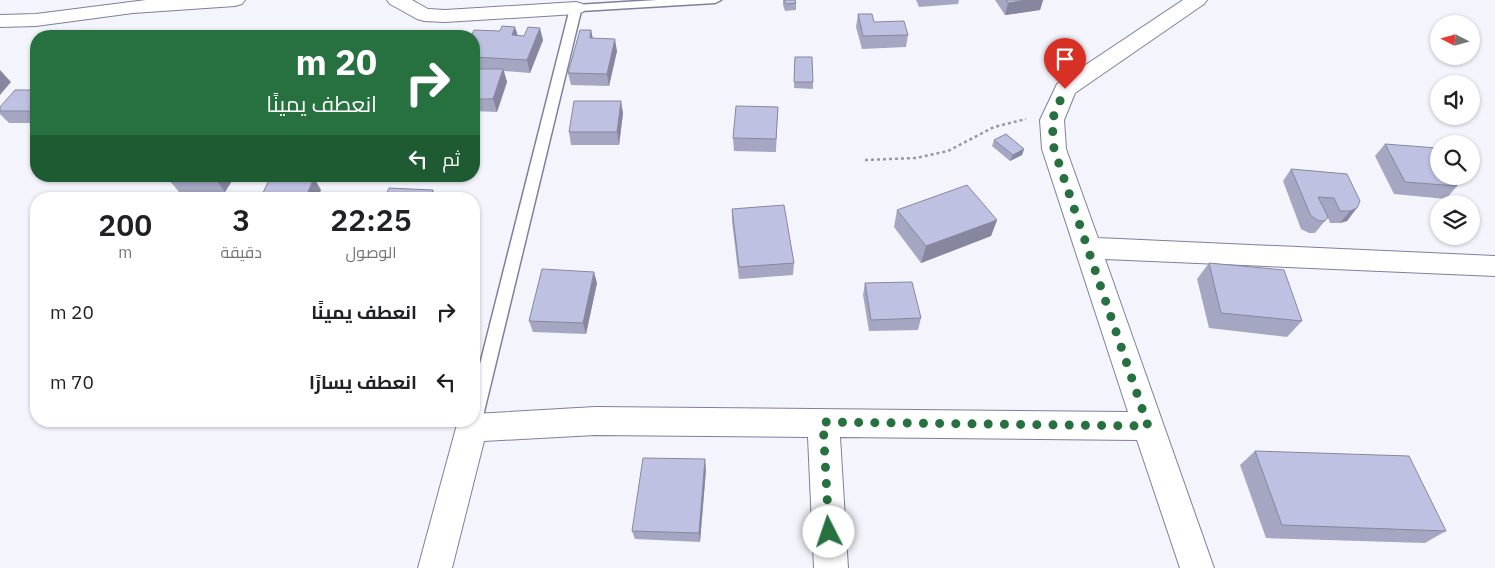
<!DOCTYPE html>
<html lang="ar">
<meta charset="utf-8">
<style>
:root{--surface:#fff;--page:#f2f2f2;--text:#202124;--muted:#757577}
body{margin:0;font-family:"IBM Plex Sans",Cairo,sans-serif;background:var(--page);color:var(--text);direction:rtl;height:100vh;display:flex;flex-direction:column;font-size:19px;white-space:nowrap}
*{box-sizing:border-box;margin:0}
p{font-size:16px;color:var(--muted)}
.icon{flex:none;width:28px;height:28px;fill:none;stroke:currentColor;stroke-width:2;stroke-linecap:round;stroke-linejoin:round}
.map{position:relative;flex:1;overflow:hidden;direction:ltr}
.panel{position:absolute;left:30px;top:192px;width:450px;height:235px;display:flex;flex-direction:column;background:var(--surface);border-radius:20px;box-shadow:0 1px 4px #0004;direction:rtl}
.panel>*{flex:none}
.banner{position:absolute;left:30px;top:30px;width:450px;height:152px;border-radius:20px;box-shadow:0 1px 4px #0004;direction:rtl;background:#26713f;color:#fff;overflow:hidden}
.needle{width:32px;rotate:276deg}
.buttons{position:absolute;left:1430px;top:15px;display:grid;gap:10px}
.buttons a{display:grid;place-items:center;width:50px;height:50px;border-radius:50%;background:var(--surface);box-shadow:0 1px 4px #0004;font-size:25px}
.pin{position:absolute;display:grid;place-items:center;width:42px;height:42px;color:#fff;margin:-51px -21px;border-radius:50% 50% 50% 0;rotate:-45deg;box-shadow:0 0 5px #0007}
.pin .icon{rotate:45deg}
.me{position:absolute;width:55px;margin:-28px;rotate:356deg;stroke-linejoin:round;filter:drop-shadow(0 0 4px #0008)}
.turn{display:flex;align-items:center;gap:18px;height:105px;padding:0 20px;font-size:22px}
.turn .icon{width:65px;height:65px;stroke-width:2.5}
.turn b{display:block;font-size:35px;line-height:42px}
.then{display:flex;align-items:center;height:48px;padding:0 20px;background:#0003;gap:10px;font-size:19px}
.eta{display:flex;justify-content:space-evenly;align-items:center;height:85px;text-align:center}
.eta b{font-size:30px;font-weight:600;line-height:35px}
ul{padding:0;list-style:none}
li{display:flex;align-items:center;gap:15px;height:70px;padding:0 20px}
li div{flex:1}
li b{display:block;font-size:19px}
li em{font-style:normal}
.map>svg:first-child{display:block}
</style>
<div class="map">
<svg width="1495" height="568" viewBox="0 0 1495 568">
<rect width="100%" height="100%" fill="#f4f5fc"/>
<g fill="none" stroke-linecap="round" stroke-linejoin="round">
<defs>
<path id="lane" d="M 657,0 L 721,0 L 715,3 L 581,11 L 482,420 L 480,425 L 474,428 L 468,425 L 466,421 L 474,421 L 474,388 L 570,8 L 576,5 Z"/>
<g id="street">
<path d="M 146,0 L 245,0 L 242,4 L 235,6 L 133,13 L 36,26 L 0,27 L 0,15 L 36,14 Z"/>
<path d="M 387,0 L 412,0 L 428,9 L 445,10 L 576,2 L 583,4 L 586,8 L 583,12 L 576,14 L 445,22 L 424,21 L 417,19 L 390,4 Z"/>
<path d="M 1183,0 L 1207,0 L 1204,4 L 1075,93 L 1064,120 L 1066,149 L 1098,238 L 1495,256 L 1495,276 L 1105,259 L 1214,568 L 1180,568 L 1137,440 L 840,437 L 848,568 L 814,568 L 808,437 L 595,435 L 484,441 L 452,568 L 418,568 L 456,428 L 460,421 L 474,421 L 474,414 L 595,407 L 1128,412 L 1042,149 L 1040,120 L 1057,84 Z"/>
</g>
</defs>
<use href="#lane" stroke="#7e7f9d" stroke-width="3"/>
<use href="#street" stroke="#7e7f9d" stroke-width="2"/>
<path stroke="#9798a1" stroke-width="2.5" stroke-dasharray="3 3" stroke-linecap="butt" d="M 865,160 L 916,158 L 948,151 L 994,127 L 1026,119"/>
<use href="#lane" fill="#fff" fill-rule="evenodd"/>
<use href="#street" fill="#fff" fill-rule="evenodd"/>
</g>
<g fill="#a4a6c2">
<path d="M 783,0 L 795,0 L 796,3 L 796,10 L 785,11 L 783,5 Z"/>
<path d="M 916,0 L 959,0 L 958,4 L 919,7 Z"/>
<path d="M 995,0 L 1043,0 L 1040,10 L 1005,15 Z"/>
<path d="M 858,14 L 874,22 L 908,35 L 906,47 L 862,49 L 856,27 Z"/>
<path d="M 474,36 L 518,36 L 543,40 L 530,73 L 504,71 L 507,82 L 497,112 L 474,111 Z"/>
<path d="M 593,38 L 617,51 L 609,86 L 571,85 L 568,73 Z"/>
<path d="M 795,57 L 813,82 L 813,89 L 794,88 Z"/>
<path d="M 36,90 L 36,123 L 9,123 L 0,114 L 0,107 Z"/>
<path d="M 778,107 L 776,152 L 734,151 L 733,138 Z"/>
<path d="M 623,113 L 619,145 L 571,145 L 569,132 Z"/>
<path d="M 994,140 L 1024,149 L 1022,155 L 1010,161 L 992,146 Z"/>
<path d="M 1385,144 L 1457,186 L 1446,199 L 1394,194 L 1375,156 Z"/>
<path d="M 1291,169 L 1360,201 L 1347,221 L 1340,223 L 1330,223 L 1325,210 L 1328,217 L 1315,233 L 1309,233 L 1301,229 L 1283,181 Z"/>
<path d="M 172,176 L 235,176 L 225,192 L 179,192 L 169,180 Z"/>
<path d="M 732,209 L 794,263 L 793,275 L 739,279 L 732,221 Z"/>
<path d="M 897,210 L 997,220 L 991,236 L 921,263 L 894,227 Z"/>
<path d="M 1209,263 L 1302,321 L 1287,337 L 1209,328 L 1197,279 Z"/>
<path d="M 597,283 L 586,334 L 533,332 L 529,321 Z"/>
<path d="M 865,283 L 921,318 L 918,330 L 869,331 L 863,295 Z"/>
<path d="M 1255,451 L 1446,531 L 1425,543 L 1266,538 L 1240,465 Z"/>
<path d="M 706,469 L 700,542 L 635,539 L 632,531 Z"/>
</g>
<g fill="#86879e">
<path d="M 1027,0 L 1043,0 L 1040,10 L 1005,15 L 1008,3 Z"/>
<path d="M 515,27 L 519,39 L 512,35 Z"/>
<path d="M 540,28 L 543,40 L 530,73 L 527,60 Z"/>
<path d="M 591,30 L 594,43 L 590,38 Z"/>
<path d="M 615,39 L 617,51 L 609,86 L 607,74 Z"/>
<path d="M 503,69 L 507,82 L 497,112 L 493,99 Z"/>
<path d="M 0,70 L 11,82 L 0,95 Z"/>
<path d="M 621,101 L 623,113 L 619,145 L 617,132 Z"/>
<path d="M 1024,149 L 1022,155 L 1010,161 L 1013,155 Z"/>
<path d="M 219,176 L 235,176 L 225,192 L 216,180 Z"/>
<path d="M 314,178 L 321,190 L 318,199 L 305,199 Z"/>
<path d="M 433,190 L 436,199 L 429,199 Z"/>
<path d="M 1357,208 L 1347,221 L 1340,223 L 1350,211 Z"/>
<path d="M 997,220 L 991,236 L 921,263 L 926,246 Z"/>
<path d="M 594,272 L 597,283 L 586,334 L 583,323 Z"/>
<path d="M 705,459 L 706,469 L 700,542 L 699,533 Z"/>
</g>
<g fill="#bfc1e2" stroke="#86879e">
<path d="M 784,0 L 795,0 L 796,3 L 786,4 Z"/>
<path d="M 1006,0 L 1027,0 L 1008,3 Z"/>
<path d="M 858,14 L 872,14 L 874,22 L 904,21 L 908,35 L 863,36 Z"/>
<path d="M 502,26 L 515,27 L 512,35 L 524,36 L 528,27 L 540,28 L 527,60 L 474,57 L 474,36 L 471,36 L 474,30 L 500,31 Z"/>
<path d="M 580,30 L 591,30 L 590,38 L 615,39 L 607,74 L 568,73 Z"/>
<path d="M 795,57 L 812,57 L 813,82 L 794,82 Z"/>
<path d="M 474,69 L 503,69 L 493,99 L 474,99 Z"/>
<path d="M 15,90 L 36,90 L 36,111 L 0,111 L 0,107 Z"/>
<path d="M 574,101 L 621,101 L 617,132 L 569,132 Z"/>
<path d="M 736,106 L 778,107 L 776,139 L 733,138 Z"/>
<path d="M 1006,134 L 1024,149 L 1013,155 L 994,140 Z"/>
<path d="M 1385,144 L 1437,148 L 1439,151 L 1439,176 L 1452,176 L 1457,186 L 1405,182 Z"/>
<path d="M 1291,169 L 1347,174 L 1360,201 L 1357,208 L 1350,211 L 1340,211 L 1334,198 L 1318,197 L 1328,217 L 1325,221 L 1319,221 L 1311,216 Z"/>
<path d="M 172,176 L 219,176 L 216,180 L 169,180 Z"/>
<path d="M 270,178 L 314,178 L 305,199 L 260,199 Z"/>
<path d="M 967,185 L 997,220 L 926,246 L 897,210 Z"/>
<path d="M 389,188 L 433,190 L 429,199 L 384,199 Z"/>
<path d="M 784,205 L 794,263 L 739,267 L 732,209 Z"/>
<path d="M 1209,263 L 1284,270 L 1302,321 L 1221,313 Z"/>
<path d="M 542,269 L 594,272 L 583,323 L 529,321 Z"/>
<path d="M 912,282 L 921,318 L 871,320 L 865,283 Z"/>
<path d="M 1255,451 L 1409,456 L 1446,531 L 1282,525 Z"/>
<path d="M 643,458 L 705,459 L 699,533 L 632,531 Z"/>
</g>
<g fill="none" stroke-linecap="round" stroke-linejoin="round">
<path stroke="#26713f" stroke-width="9" stroke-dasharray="0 16.2" d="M 829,532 L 823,422 L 1148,426 L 1054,149 L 1052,120 L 1065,89"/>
</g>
</svg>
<div class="buttons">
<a><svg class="needle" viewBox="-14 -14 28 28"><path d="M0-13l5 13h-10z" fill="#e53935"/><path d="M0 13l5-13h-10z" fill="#757577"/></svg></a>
<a><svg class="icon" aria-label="sound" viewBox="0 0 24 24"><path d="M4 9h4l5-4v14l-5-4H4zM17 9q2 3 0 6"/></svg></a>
<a><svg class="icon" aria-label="search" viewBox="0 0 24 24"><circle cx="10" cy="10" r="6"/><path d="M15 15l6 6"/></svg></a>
<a><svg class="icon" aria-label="layers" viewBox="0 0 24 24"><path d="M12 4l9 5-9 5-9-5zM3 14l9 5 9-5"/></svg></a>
</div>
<div class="pin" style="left:1065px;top:89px;background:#d93025"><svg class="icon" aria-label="arrive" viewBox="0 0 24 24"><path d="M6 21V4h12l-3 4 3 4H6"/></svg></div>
<svg class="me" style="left:829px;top:532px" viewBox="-20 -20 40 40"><circle r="19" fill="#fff"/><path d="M0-13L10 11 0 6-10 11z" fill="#26713f"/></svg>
<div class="banner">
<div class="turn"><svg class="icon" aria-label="right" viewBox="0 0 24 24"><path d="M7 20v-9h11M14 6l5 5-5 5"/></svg><div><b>20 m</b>انعطف يمينًا</div></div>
<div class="then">ثم<svg class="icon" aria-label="left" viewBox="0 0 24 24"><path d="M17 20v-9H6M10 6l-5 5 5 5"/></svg></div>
</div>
<section class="panel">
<div class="eta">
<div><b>22:25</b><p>الوصول</p></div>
<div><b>3</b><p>دقيقة</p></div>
<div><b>200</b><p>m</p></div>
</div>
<ul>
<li><svg class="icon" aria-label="right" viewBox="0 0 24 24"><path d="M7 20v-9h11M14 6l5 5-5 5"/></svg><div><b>انعطف يمينًا</b></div><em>20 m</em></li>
<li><svg class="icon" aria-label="left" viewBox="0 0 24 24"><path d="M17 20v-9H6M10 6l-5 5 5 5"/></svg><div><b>انعطف يسارًا</b></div><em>70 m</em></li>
</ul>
</section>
</div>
